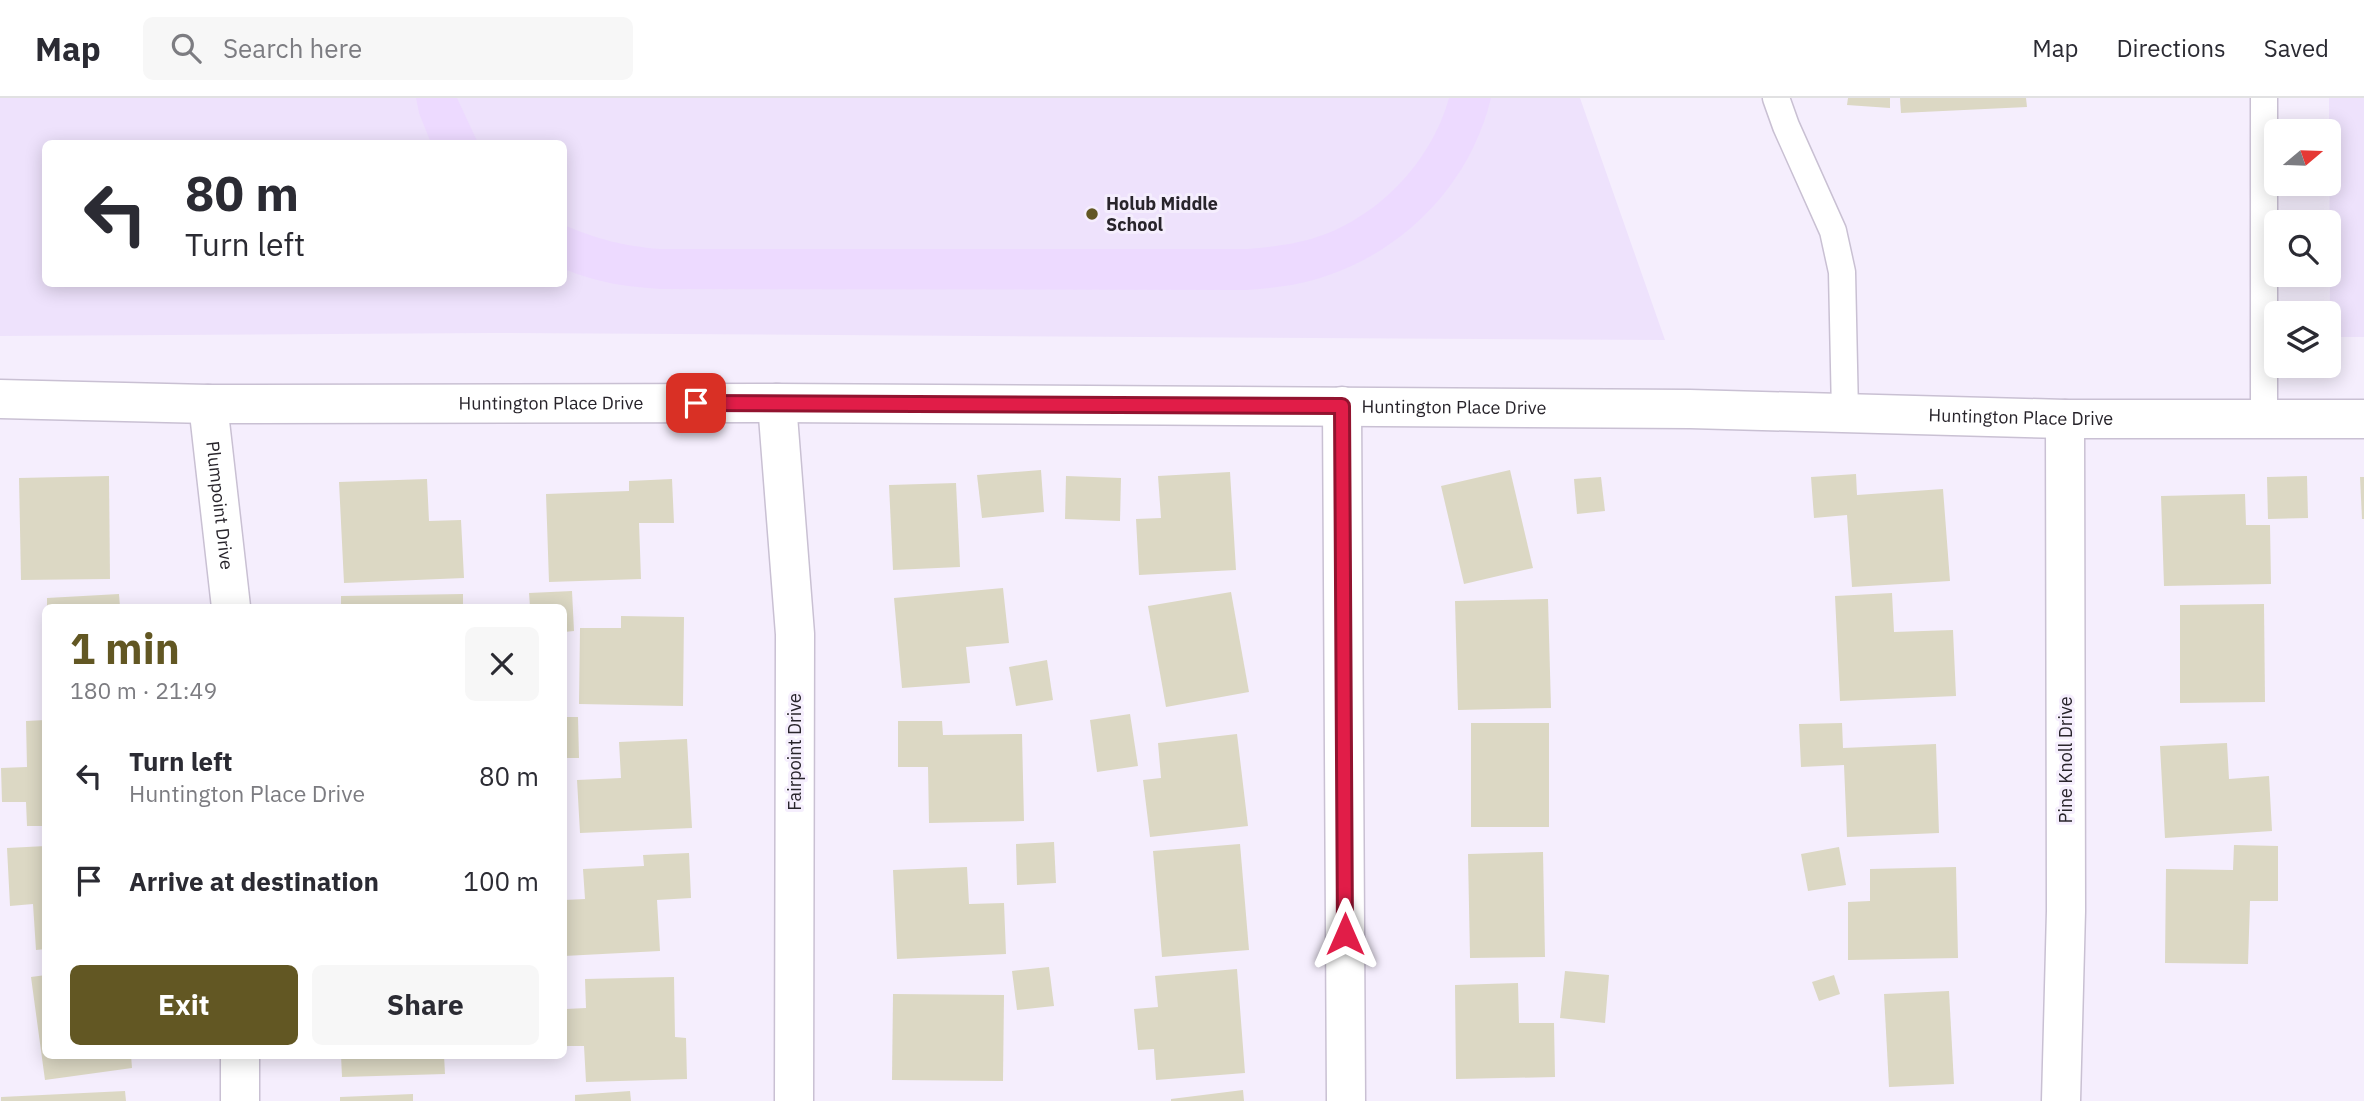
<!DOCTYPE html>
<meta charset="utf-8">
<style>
:root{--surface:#fff;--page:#f7f7f7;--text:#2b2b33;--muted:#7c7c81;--line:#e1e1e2;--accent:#625723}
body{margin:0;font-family:"IBM Plex Sans",sans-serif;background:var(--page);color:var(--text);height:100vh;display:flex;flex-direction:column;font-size:26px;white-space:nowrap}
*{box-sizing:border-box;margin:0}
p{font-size:23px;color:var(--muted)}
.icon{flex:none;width:38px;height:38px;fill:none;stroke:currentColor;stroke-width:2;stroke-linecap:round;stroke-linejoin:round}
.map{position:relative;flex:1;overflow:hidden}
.sheet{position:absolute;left:42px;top:506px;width:525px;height:455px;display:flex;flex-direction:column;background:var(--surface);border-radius:10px;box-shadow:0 4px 18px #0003}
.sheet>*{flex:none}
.banner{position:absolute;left:42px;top:42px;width:525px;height:147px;border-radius:10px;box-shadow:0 4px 18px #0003;background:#fff;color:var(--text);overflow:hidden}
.needle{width:46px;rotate:71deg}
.controls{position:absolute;left:2264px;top:21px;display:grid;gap:14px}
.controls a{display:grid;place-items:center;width:77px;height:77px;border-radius:10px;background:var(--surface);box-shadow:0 4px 18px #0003;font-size:35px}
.pin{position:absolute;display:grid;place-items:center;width:60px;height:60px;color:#fff;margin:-30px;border-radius:14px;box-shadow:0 4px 10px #0006}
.me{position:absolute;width:77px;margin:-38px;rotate:0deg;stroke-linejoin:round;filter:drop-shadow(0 0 5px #0008)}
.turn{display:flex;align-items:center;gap:24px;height:147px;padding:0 28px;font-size:32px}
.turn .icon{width:91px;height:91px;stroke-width:2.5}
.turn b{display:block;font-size:49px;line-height:60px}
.round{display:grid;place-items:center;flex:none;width:74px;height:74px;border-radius:10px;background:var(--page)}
.headline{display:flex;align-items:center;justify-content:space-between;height:119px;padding:0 28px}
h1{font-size:42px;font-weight:700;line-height:52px;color:var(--accent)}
.cta{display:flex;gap:14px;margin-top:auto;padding:14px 28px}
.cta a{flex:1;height:80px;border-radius:10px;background:var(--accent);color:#fff;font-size:28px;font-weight:700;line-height:80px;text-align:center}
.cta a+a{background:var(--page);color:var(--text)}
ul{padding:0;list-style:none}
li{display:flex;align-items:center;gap:21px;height:105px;padding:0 28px}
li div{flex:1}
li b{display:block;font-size:26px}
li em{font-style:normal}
header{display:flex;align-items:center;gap:42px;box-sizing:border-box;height:98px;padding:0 35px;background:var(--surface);border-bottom:2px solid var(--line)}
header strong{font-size:33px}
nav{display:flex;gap:38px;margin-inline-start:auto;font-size:24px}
.search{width:490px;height:63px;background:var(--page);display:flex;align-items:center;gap:18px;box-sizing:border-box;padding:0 24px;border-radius:10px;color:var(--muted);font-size:26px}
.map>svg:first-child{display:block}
</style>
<header>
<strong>Map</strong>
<div class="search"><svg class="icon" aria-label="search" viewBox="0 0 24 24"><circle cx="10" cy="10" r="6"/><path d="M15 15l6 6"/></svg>Search here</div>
<nav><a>Map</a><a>Directions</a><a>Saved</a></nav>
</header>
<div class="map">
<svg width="2364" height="1003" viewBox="0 0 2364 1003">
<rect width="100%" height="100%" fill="#f5eefd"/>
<g fill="#eee2fc" fill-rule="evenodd">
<path d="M 0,0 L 1580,0 L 1665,242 L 492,235 L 0,238 ZM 46,46 L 564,46 L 564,186 L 46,186 Z"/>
<path d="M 2329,0 L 2364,0 L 2364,239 L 2330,239 Z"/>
</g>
<g fill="#eddaff">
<path d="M 416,0 L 457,0 L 478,45 L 431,45 L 419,15 Z"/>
<path d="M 1449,0 L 1491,0 C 1471,84 1407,151 1326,178 C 1301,187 1274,190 1247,192 L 660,191 C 626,189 595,184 564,171 L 564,127 C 597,141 623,148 660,151 L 1247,151 C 1268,149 1290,147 1311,141 C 1376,122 1431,65 1449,0 Z"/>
</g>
<g fill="#dcd8c4">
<path d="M 1848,0 L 1890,0 L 1890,10 L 1847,7 Z"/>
<path d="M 1900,0 L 2026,0 L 2027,9 L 1901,15 Z"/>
<path d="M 1041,372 L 1044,414 L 982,420 L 977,377 Z"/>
<path d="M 1510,372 L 1533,470 L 1464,486 L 1441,388 Z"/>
<path d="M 1230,374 L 1236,472 L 1139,477 L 1136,421 L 1161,420 L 1158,378 Z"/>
<path d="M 1856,376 L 1857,397 L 1943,391 L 1950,483 L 1852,489 L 1847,417 L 1814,420 L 1811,379 Z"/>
<path d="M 109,378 L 110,481 L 21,482 L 19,380 Z"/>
<path d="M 1066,378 L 1121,380 L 1120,423 L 1065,421 Z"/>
<path d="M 2307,378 L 2308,420 L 2268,421 L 2267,379 Z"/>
<path d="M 1601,379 L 1605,413 L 1577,416 L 1574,381 Z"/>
<path d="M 2360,379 L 2364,379 L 2364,421 L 2362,421 Z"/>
<path d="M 427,381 L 429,423 L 461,422 L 464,480 L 344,485 L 339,384 Z"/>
<path d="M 672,381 L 674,425 L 639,425 L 641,481 L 549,484 L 546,396 L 629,393 L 629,383 Z"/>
<path d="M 956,385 L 960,469 L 893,472 L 889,387 Z"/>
<path d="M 2245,396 L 2246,427 L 2270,427 L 2271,486 L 2164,488 L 2161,398 Z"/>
<path d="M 1003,490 L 1009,545 L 966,549 L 970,585 L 902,590 L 894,500 Z"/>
<path d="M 572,493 L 574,533 L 564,534 L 564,509 L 530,509 L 529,495 Z"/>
<path d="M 1231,494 L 1249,594 L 1166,609 L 1148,508 Z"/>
<path d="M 1892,495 L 1894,534 L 1953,532 L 1956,598 L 1840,603 L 1835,498 Z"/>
<path d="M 119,496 L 120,509 L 47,509 L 47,500 Z"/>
<path d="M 463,496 L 463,509 L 341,509 L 341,498 Z"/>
<path d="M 1548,501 L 1551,610 L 1458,612 L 1455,503 Z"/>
<path d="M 2264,506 L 2265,604 L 2180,605 L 2180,507 Z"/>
<path d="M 621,518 L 684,519 L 683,608 L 579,606 L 580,530 L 621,530 Z"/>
<path d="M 1047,562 L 1053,602 L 1016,608 L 1009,569 Z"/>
<path d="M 1130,616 L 1138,668 L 1097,674 L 1090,622 Z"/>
<path d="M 564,619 L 578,619 L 579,660 L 564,660 Z"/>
<path d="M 46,622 L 46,728 L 27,728 L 26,704 L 2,704 L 1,670 L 27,669 L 26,623 Z"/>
<path d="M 898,623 L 942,623 L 943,637 L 1022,636 L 1024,723 L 929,725 L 928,669 L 898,669 Z"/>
<rect x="1471" y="625" width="78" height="104"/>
<path d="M 1842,625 L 1843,650 L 1936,646 L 1939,735 L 1847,739 L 1844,667 L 1801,669 L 1799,626 Z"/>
<path d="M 1237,636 L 1248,728 L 1150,739 L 1143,682 L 1161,680 L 1158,645 Z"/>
<path d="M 687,641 L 692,730 L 580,735 L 577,682 L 621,680 L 619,644 Z"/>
<path d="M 2227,645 L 2229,681 L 2269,678 L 2272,733 L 2165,740 L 2160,648 Z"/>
<path d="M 1054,744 L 1056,785 L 1017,787 L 1016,746 Z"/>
<path d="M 1240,746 L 1249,852 L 1162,859 L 1153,753 Z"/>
<path d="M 2234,747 L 2278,748 L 2278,803 L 2250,803 L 2248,866 L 2165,865 L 2166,771 L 2233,772 Z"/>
<path d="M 46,748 L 46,851 L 36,852 L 33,806 L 10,808 L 7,750 Z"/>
<path d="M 1839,749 L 1846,787 L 1808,793 L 1801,756 Z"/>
<path d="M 1543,754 L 1545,859 L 1470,860 L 1468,756 Z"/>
<path d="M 689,755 L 691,800 L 657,802 L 660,853 L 564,858 L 564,802 L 585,801 L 583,771 L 644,768 L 643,757 Z"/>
<path d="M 967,769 L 969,806 L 1004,805 L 1006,856 L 897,861 L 893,772 Z"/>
<path d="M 1956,769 L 1958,860 L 1848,862 L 1848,804 L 1870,803 L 1870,771 Z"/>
<path d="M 1049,869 L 1054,908 L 1017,912 L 1012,873 Z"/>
<path d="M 1237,871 L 1245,975 L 1156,982 L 1154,951 L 1138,952 L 1134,911 L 1158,909 L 1155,878 Z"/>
<path d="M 1565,873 L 1609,877 L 1605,925 L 1560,920 Z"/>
<path d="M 46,877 L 46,957 L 131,957 L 132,970 L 45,982 L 31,879 Z"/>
<path d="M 1834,877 L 1840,896 L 1819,903 L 1812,884 Z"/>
<path d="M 674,879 L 675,939 L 686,940 L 687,981 L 586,984 L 584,948 L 567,948 L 566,911 L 586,910 L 585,881 Z"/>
<path d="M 1518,885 L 1519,925 L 1554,925 L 1555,979 L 1456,981 L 1455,887 Z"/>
<path d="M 1949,893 L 1954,986 L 1889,989 L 1884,896 Z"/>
<path d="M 893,896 L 1004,897 L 1003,983 L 892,982 Z"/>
<path d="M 341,957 L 444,957 L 445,976 L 342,979 Z"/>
<path d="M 1243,992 L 1244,1003 L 1171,1003 L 1171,1001 Z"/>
<path d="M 125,993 L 126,1003 L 1,1003 L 1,999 Z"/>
<path d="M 630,993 L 631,1003 L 575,1003 L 575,997 Z"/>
<path d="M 413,996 L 413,1003 L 340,1003 L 340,999 Z"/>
</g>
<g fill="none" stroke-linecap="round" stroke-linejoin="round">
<defs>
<g id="lane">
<path d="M 1776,0 L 1786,28 L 1833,133 L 1842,174 L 1845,315"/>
<path d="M 2264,0 L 2264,321"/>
</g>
<g id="street">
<path id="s1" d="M 0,301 L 208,306 L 777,305 L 1690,311 L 2065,321 L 2364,321"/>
<path d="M 777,305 L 795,536 L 794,1003"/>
<path id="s2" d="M 208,306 L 231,509"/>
<path d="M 1342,308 L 1346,1003"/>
<path d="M 240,1003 L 240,957"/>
<path d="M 2061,1003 L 2066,813 L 2065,321"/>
</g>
</defs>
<use href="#lane" stroke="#c9c0d3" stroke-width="29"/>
<use href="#street" stroke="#c9c0d3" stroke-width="41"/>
<use href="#lane" stroke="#fff" stroke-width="26"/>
<use href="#street" stroke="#fff" stroke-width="38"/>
</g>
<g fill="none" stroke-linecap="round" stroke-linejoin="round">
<defs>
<path id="route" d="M 696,305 L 1342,308 L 1345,836"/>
</defs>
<use href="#route" stroke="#92132f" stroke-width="18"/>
<use href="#route" stroke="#e11d48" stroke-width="12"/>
</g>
<circle fill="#625723" stroke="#f5eefd" stroke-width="2.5" cx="1092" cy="116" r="7"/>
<g text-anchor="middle" stroke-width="6" stroke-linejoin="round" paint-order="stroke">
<g font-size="18" font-weight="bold" fill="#28242b" stroke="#f5eefd" text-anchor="start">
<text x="1106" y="112">Holub Middle<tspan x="1106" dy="21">School</tspan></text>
</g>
<g font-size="18" fill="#28242b" stroke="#f5eefd">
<text dy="6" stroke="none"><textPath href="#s1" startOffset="551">Huntington Place Drive</textPath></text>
<text dy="6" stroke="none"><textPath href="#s1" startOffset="1454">Huntington Place Drive</textPath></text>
<text dy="6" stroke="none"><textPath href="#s1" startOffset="2021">Huntington Place Drive</textPath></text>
<text dy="6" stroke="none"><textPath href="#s2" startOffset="102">Plumpoint Drive</textPath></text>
<text transform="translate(795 654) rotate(-90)" y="6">Fairpoint Drive</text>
<text transform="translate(2066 662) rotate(-90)" y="6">Pine Knoll Drive</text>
</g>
</g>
</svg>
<div class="controls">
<a><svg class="needle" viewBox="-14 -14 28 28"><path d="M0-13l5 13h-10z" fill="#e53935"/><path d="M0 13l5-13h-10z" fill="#7c7c81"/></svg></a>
<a><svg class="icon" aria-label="search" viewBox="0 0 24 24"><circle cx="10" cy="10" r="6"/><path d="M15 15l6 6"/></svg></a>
<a><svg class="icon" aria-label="layers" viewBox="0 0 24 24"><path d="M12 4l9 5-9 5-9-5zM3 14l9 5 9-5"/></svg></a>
</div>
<div class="pin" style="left:696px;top:305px;background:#d93025"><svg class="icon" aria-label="arrive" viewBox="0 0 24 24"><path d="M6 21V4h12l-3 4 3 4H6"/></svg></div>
<svg class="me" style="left:1345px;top:836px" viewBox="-20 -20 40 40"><path d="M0-17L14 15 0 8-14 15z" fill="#e11d48" stroke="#fff" stroke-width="4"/></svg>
<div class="banner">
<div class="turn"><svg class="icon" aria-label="left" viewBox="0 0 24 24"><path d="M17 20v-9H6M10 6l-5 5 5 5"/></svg><div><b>80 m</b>Turn left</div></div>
</div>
<section class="sheet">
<div class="headline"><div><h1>1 min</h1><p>180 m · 21:49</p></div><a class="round"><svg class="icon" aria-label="close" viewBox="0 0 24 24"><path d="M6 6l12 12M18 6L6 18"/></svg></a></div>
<ul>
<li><svg class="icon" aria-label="left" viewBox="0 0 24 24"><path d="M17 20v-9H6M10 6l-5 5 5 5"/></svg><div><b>Turn left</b><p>Huntington Place Drive</p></div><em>80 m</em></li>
<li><svg class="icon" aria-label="arrive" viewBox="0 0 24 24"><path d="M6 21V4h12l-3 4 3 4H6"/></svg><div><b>Arrive at destination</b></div><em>100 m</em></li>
</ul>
<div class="cta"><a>Exit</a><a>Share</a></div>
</section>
</div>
